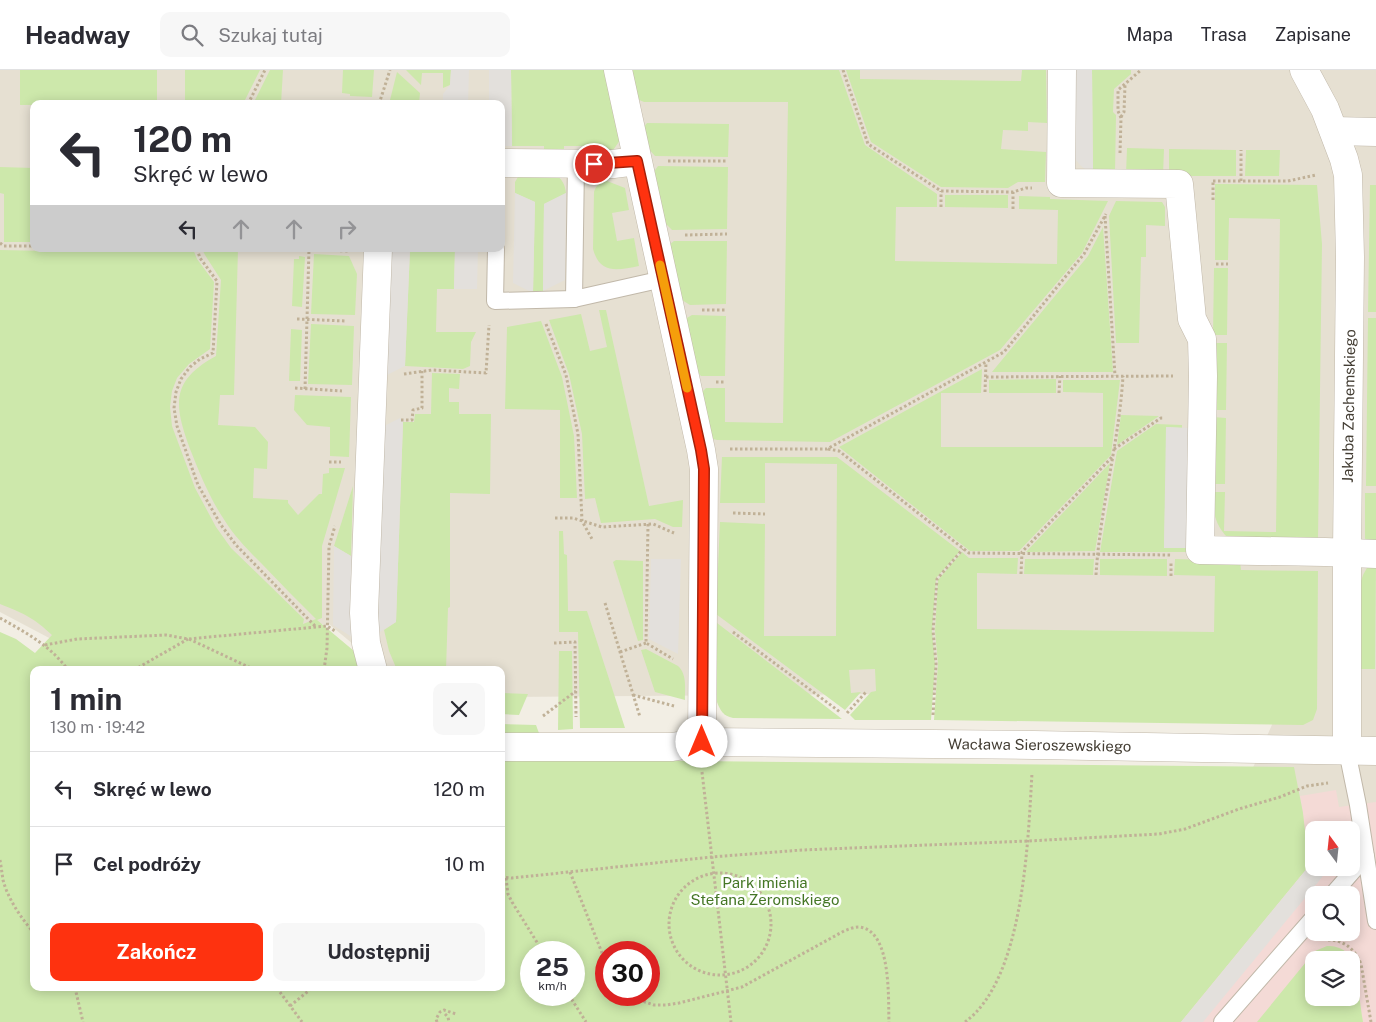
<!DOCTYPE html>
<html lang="pl">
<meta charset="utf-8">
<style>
:root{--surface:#fff;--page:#f7f7f7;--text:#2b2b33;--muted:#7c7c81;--line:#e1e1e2;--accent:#fe320f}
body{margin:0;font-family:"Public Sans",sans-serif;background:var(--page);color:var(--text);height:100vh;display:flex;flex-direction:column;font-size:19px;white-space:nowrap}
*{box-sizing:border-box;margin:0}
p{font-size:16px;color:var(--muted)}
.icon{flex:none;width:28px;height:28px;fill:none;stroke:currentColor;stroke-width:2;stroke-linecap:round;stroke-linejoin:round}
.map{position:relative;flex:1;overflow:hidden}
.side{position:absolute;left:30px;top:596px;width:475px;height:325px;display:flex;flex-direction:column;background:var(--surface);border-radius:10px;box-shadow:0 2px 12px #0003}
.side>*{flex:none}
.guide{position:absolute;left:30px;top:30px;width:475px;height:152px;border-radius:10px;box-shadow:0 2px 12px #0003;background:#fff;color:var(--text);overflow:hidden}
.needle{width:32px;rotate:345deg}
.controls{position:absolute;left:1305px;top:751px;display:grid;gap:10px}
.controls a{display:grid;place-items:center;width:55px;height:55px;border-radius:10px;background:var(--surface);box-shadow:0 2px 12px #0003;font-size:25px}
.speed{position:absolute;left:520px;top:871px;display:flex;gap:10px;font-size:25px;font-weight:700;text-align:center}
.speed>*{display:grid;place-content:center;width:65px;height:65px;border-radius:50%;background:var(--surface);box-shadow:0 2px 12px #0003;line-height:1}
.speed small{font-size:12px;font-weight:400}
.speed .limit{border:8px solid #d22;background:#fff;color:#111}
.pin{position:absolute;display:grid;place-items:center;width:42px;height:42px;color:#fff;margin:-21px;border:2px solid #fff;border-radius:50%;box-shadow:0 1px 5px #0007}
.me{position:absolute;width:55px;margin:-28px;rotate:0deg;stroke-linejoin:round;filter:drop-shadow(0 0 4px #0008)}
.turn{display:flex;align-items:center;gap:18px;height:105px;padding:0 20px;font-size:22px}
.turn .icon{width:65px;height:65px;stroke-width:2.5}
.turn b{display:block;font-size:35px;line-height:42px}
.lanes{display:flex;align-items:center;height:48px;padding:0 20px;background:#0003;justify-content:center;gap:25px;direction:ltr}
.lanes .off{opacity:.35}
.round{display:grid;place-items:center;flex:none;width:52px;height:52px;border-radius:10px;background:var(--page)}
.headline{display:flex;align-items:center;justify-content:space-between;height:85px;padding:0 20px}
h1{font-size:30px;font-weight:700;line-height:38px}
.primary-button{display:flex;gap:10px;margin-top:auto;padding:10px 20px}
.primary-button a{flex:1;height:58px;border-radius:10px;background:var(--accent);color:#fff;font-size:20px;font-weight:700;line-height:58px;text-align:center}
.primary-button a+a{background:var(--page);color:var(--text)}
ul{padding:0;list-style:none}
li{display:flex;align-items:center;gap:15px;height:75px;padding:0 20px;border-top:1px solid var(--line)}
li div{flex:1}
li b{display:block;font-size:19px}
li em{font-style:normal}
header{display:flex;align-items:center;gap:30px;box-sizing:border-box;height:70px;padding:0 25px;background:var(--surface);border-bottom:1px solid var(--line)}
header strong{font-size:24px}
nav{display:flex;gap:28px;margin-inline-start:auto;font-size:18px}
.search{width:350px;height:45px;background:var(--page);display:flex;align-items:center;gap:12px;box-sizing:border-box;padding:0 18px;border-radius:10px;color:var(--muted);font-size:19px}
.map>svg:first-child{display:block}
</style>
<header>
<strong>Headway</strong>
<div class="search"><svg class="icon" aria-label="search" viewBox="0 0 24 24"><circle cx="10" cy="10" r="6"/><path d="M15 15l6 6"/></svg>Szukaj tutaj</div>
<nav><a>Mapa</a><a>Trasa</a><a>Zapisane</a></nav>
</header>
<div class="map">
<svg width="1376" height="952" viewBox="0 0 1376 952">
<rect width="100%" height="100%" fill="#f2eee4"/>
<path fill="#e6e0d2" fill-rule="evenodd" d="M 0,0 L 1376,0 L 1376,952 L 1140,952 L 1287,621 L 501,627 L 501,600 L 384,600 L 329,554 L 176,562 L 53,570 L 0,542 ZM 34,34 L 501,34 L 501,179 L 34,179 ZM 1314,760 L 1351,760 L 1351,798 L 1314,798 ZM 1314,825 L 1351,825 L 1351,862 L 1314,862 ZM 1314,890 L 1351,890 L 1351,928 L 1314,928 Z"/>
<path fill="#f4dad6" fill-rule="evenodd" d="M 1336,720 L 1339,737 L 1376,732 L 1376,952 L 1123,952 L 1303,743 L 1300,726 ZM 1314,760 L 1351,760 L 1351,798 L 1314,798 ZM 1314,825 L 1351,825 L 1351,862 L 1314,862 ZM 1314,890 L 1351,890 L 1351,928 L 1314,928 Z"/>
<g fill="#cde8ab" fill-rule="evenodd">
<path d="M 20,0 L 157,0 L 157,34 L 20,35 Z"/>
<path d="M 185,0 L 260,0 L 243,34 L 185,34 Z"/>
<path d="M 270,0 L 283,0 L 281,34 L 253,34 Z"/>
<path d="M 343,0 L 374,0 L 372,27 L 350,26 L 350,24 L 342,23 Z"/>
<path d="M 406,0 L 451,0 L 450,15 L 443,18 L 443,3 L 422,3 L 421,15 Z"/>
<path d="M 511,0 L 608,0 L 623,66 L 611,83 L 592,83 L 592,76 L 564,76 L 564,83 L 544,83 L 544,76 L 512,76 Z"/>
<path d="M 630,0 L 839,0 L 865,75 L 937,124 L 937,137 L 896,137 L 895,191 L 1057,194 L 1058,140 L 1019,139 L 1019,126 L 1050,127 L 1050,129 L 1108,131 L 1082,183 L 1000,280 L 830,372 L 717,370 L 713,369 L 711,365 L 702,322 L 706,318 L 725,318 L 725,352 L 783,353 L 788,32 L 644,32 L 637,29 Z"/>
<path d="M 846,0 L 860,0 L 860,9 L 1021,11 L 1022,0 L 1046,0 L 1047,53 L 1028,52 L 1028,61 L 1003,60 L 1001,79 L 1046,82 L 1045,112 L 1018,112 L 1008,118 L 941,117 L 871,72 Z"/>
<path d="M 1092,0 L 1131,0 L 1131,4 L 1114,19 L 1113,42 L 1116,45 L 1115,103 L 1093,103 Z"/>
<path d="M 397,2 L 420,23 L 419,34 L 389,34 Z"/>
<path d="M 647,53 L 729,54 L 728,87 L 655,86 L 648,78 L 643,58 Z"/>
<path d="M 1127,78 L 1164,79 L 1163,106 L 1126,104 Z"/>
<path d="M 1169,79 L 1236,80 L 1236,106 L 1169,106 Z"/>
<path d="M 1246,80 L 1280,80 L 1279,106 L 1245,106 Z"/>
<path d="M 658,96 L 728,97 L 727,159 L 672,160 L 666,154 L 653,103 Z"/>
<path d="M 0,97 L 34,98 L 34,172 L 4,172 L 4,124 L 0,123 Z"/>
<path d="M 554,103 C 562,109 565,114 566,123 L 544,134 L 543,221 L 533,223 L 535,132 L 515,123 L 515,112 L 518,107 Z"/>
<path d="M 607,111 L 625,118 L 629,140 L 612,143 L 617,171 L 634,168 L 639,196 C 618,200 600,205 593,179 L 594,122 C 596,115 600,112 607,111 Z"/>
<path d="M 1215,114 L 1317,115 L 1322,174 L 1318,469 L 1228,468 C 1214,454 1213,440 1212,422 L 1225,422 L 1224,461 L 1276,462 L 1280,149 L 1229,148 L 1228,190 L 1215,190 Z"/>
<path d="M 1370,115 L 1376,115 L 1376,242 L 1368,242 Z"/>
<path d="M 945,125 L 1008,125 L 1008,138 L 945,137 Z"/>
<path d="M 1116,131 L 1159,132 L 1162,132 L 1165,137 L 1165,156 L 1146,155 L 1146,187 L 1141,187 L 1139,273 L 1116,273 L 1109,146 Z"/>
<path d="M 1103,157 L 1113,302 L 992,302 L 1088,186 Z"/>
<path d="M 674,171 L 727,171 L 726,234 L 690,235 L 682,230 L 669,175 Z"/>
<path d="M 47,179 L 193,179 L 197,189 L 214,212 L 210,279 L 189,294 L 177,308 L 172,321 L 170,337 L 172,356 L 195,418 L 216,457 L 231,478 L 304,549 L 303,554 L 316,549 C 298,531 280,513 262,494 C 249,481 235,467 225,451 C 210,429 200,404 190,379 C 174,335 170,311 216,286 L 221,210 L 205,185 L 202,179 L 238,179 L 234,325 L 220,325 L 218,355 L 255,357 L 268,372 L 267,399 L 254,398 L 253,428 L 288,430 L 288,433 L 298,445 L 319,424 L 322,424 L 323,404 L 329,403 L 329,398 L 345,398 L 322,476 L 322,548 L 317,550 L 354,581 L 359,600 L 34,600 L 34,918 L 501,918 L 501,689 L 1294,697 L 1303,743 L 1309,796 L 1181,952 L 0,952 L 0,562 L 16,569 L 35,583 L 52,565 C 34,548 23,543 0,534 L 0,180 L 47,181 ZM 531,882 L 574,882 L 574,925 L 531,925 ZM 606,882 L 649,882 L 649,925 L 606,925 Z"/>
<path d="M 410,179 L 455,179 L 454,219 L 437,219 L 436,262 L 476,262 L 471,272 L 470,296 L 463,299 L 405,296 Z"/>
<path d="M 314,184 L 349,186 L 357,204 L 355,245 L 311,244 Z"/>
<path d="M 299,186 L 305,187 L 302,237 L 292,236 L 294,189 L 299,189 Z"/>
<path d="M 1214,198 L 1228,198 L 1227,265 L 1213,265 Z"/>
<path d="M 599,240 L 606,240 L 649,436 L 683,430 L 682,457 L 673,457 L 655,449 L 601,453 L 595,428 L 585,429 L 582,364 L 569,304 L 549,250 L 581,244 L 590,281 L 607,277 Z"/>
<path d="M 692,245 L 726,246 L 725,306 L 701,306 L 697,302 L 685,249 Z"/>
<path d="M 1368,248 L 1376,248 L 1376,416 L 1366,416 Z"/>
<path d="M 541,251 L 562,307 L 574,366 L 577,428 L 560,428 L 560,340 L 505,339 L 507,257 Z"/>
<path d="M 311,254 L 354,256 L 352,315 L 308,314 Z"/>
<path d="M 291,259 L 302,260 L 300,311 L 289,311 Z"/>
<path d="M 1214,273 L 1227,273 L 1226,340 L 1213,340 Z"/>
<path d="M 982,299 L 981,323 L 941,323 L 941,377 L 1103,377 L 1103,323 L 1063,322 L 1063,310 L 1120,310 L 1111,385 L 1019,481 L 970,481 L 839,377 Z"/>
<path d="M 432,303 L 460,304 L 459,319 L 449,318 L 449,332 L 459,332 L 459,344 L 491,344 L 490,424 L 450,423 L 450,537 L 448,538 L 446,600 L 397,600 L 389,581 L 384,560 L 396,552 L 403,352 L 414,352 L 415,344 L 431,344 Z"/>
<path d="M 1056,309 L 1056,323 L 989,323 L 989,310 Z"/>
<path d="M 295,325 L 351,327 L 349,387 L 330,386 L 330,357 L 307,355 L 294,340 Z"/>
<path d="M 1121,345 L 1159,346 L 1117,375 Z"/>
<path d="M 1213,347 L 1226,348 L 1225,414 L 1212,414 Z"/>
<path d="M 1156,354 L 1182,355 L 1182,358 L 1167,357 L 1164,478 L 1189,478 L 1189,482 L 1100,482 L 1117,381 Z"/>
<path d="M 722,387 L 837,387 L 960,481 L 936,508 L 932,561 L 935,595 L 931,650 L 855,650 L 850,645 L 871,622 L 876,621 L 875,599 L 849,600 L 851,623 L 861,622 L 845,640 L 716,544 L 720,452 L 765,454 L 764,566 L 836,566 L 837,394 L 765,393 L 765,433 L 720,433 Z"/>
<path d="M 1110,393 L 1095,481 L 1026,482 Z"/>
<path d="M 353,416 L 351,486 L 334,476 Z"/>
<path d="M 1365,423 L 1376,423 L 1376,475 L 1366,472 L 1365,468 Z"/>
<path d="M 559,461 L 563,461 L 564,484 L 567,485 L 568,541 L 587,541 L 625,658 L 580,658 L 578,562 L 559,562 Z"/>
<path d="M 962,482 L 969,488 L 1018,488 L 1017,504 L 977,503 L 977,559 L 1214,562 L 1215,506 L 1174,505 L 1175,489 L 1240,491 L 1241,500 L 1318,501 L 1317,639 L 1313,650 L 1303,655 L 934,650 L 938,594 L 935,561 L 938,510 Z"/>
<path d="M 1025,489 L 1094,489 L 1093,505 L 1024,504 Z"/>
<path d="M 1100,489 L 1167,489 L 1167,506 L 1100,505 Z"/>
<path d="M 616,490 L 643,491 L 643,570 L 638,571 L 613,492 Z"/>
<path d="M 1376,494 L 1375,599 L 1361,599 L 1361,511 L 1363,505 L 1368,496 Z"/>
<path d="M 717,553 L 842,649 L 733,648 C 723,646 720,640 717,632 Z"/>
<path d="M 646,579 L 678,596 C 687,604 685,618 685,630 L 655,622 L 641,580 Z"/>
<path d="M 559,581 L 572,581 L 573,659 L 558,660 Z"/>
<path d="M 501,623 L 528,624 L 519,645 L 501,644 Z"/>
<path d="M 501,654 L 536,655 L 540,666 L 501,665 Z"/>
<path d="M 1327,876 C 1334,876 1340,877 1346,882 C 1357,893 1360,935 1363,952 L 1257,952 L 1315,881 ZM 1314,890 L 1351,890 L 1351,928 L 1314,928 Z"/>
</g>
<g fill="#e3e0dc">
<path d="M 451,0 L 469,0 L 468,34 L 443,34 L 443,24 L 450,15 Z"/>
<path d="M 489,0 L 511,0 L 512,76 L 501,76 L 501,34 L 489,34 Z"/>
<path d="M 1070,0 L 1092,0 L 1093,103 L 1086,100 L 1080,95 L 1072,85 Z"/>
<path d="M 515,123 L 535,132 L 533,223 L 513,213 Z"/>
<path d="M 566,123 L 565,210 L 543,221 L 544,134 Z"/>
<path d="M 387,179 L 410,179 L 405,296 L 381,308 Z"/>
<path d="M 455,179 L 478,179 L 477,219 L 454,219 Z"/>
<path d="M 400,348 L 403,352 L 396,552 L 375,565 L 380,358 Z"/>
<path d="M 1166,357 L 1189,358 L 1189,478 L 1164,478 Z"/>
<path d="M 334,476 L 356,489 L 355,569 L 333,555 Z"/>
<path d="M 651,489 L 681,489 L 678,584 L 649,569 Z"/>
<path d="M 1314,766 L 1314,798 L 1329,798 L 1319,811 L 1203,952 L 1181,952 L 1309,796 L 1306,767 Z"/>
</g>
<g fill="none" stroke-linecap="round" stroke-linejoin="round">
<defs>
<g id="lane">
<path d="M 496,179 L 495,231 L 574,229 L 663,209"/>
<path d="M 574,229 L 576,94"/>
<path d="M 1347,681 L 1358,735 L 1376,851"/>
<path d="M 1332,825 L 1366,786"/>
<path d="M 1222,952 L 1314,847"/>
</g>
<g id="street">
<path d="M 618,0 L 701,380 L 704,399 L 702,672"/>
<path d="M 1062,0 L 1061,113 L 1179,114 L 1192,249 L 1202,269 L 1203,306 L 1200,480 L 1325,482 L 1376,484"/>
<path d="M 1304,0 L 1325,39 L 1344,89 L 1348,105 L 1350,187 L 1347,483 L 1347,681"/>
<path d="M 1334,61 L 1376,62"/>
<path d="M 501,93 L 613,94 L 637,91"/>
<path d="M 373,600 L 366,573 L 364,543 L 378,179"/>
<path id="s1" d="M 501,677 L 672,677 L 702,672 L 1034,675 L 1376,681"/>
</g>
</defs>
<use href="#lane" stroke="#c1b8a9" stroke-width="18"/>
<use href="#street" stroke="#c1b8a9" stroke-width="29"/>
<g stroke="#c0b197" stroke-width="3" stroke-dasharray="2.5 2.5" stroke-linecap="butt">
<path d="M 843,0 L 868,74 L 941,121 L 1013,122 L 1026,118 L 1032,118"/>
<path d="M 350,32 L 379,34"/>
<path d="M 248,34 L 265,0"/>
<path d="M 379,34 L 390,0"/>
<path d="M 1121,47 L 1124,42 L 1125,15"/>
<path d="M 1120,83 L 1121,48 L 1118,41 L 1118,20 L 1141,0"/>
<path d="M 668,91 L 728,91"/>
<path d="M 1213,111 L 1288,111 L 1316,105"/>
<path d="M 1241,111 L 1241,80"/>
<path d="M 1213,130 L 1213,111"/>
<path d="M 941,137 L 941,121"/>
<path d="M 1013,139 L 1013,122"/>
<path d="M 1105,146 L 1115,306"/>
<path d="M 685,165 L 727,164"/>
<path d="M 0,173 L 4,176 L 34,176"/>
<path d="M 197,179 L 200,188 L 217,211 L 213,283 L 200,289 L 190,297 L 181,309 L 176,322 L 174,338 L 177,356 L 198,415 L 221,455 L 236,475 L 316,557"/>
<path d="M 300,179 L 348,181"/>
<path d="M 1216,194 L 1228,194"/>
<path d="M 702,240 L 726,240"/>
<path d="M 297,249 L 345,251"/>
<path d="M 546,254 L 566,305 L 578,364 L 582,451 L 592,469"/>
<path d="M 404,304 L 432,300 L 486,303 L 489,255"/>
<path d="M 986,307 L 1173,306"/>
<path d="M 716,312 L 725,312"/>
<path d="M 295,318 L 342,321"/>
<path d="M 305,319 L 309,179"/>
<path d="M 985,322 L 986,292"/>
<path d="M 1059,323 L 1060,306"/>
<path d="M 401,350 L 412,350 L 413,340 L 422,338 L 422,301"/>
<path d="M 730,379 L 827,379 L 1004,282 L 1084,184 L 1106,144"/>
<path d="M 828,379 L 839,381 L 969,483 L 1172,485"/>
<path d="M 1114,379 L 1161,348 L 1164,348"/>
<path d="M 329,392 L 341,392"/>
<path d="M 733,443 L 765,444"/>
<path d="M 555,448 L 573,448 L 602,457 L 653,454 L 674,463"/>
<path d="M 648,454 L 646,573 L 673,589"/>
<path d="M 1021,504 L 1022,482 L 1113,386"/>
<path d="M 1096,505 C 1100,438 1119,373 1123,306"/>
<path d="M 1171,506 L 1171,491"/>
<path d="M 605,533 L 640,647"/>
<path d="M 0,548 C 25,562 51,576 68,600"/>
<path d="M 733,562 L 840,642"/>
<path d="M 189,569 L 255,600"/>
<path d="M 554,573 L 575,572 L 576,647"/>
<path d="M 45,575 L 77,569 L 166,565 L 188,569 L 327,556 L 335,561"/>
<path d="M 620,582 L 646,573"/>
<path d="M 134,600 L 188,569"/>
<path d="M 324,600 L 327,578 L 329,476 L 335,456"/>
<path d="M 633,625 L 674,636"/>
<path d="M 847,643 L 866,622"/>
<path d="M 933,645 L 936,594 L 933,561 L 937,509 L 963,479"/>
<path d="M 543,646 L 576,621"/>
<path d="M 702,702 L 731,952"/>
<path d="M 0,790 C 1,796 2,803 3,810 C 8,829 21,848 34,863"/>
<path d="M 570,802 L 606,893"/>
<circle cx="720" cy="854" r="51"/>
<path d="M 501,807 L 512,808 L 711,787 L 802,780 L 1028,771 L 1159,764 L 1185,759 L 1239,739 L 1280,727 L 1307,716 L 1328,713"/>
<path d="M 506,808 L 508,824 L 512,832 L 543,882"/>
<path d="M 1328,870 C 1344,870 1355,879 1361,894 L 1371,952"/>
<path d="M 74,918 L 76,922 L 83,952"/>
<path d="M 277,918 L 302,952"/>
<path d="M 569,925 L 586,952"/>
<path d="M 630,925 L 645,932 L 654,935 L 666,935 L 679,933 L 742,917 L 844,861 C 849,859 854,857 859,857 C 892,860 888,929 889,952"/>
<path d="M 290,936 L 312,918"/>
<path d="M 445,944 L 448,947 L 449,952"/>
<path d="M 437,952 L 436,949 L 440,942 L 444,940 L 456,944"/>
<path d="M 965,952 C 1024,909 1028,771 1032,703"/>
</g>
<use href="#lane" stroke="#fff" stroke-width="16"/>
<use href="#street" stroke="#fff" stroke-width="28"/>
</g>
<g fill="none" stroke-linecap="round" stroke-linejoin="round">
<defs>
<path id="route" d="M 594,94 L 637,91 L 701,380 L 704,399 L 702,672"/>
</defs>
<use href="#route" stroke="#a5200a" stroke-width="12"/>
<use href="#route" stroke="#fe320f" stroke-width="9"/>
<path stroke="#f59e0b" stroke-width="9" d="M 660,195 L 687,318"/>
</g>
<g text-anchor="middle" stroke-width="5" stroke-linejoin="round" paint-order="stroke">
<g font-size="15" fill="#443e34" stroke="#fff">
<text transform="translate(1349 336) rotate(-89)" y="5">Jakuba Zachemskiego</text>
<text dy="5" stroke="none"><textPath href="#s1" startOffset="539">Wacława Sieroszewskiego</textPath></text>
</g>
<g font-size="15" fill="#457726" stroke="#fff">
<text x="765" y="818">Park imienia<tspan x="765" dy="17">Stefana Żeromskiego</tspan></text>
</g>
</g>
</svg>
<div class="controls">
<a><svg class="needle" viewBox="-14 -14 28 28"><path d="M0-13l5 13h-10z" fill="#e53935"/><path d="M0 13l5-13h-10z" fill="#7c7c81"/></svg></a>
<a><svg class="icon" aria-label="search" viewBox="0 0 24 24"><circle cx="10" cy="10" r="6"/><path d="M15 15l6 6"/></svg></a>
<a><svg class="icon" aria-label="layers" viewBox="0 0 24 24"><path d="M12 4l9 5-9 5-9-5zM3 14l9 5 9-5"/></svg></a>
</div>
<div class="speed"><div>25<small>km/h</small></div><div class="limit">30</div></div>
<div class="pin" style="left:594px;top:94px;background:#d93025"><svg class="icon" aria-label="arrive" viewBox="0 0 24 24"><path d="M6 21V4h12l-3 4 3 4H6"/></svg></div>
<svg class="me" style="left:702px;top:672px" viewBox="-20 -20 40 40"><circle r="19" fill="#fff"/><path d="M0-13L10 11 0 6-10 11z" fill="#fe320f"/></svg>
<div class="guide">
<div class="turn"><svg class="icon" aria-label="left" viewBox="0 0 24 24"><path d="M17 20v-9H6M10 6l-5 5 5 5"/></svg><div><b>120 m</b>Skręć w lewo</div></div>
<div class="lanes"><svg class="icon" aria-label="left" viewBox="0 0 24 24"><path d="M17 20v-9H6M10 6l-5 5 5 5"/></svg><svg class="icon off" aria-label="ahead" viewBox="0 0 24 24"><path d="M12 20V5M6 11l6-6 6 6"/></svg><svg class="icon off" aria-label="ahead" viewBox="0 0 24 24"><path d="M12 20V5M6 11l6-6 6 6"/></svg><svg class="icon off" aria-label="right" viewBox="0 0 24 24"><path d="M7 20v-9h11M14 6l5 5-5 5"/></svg></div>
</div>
<section class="side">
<div class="headline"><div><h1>1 min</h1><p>130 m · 19:42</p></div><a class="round"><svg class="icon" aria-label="close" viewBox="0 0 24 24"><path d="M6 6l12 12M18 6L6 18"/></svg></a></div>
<ul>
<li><svg class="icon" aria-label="left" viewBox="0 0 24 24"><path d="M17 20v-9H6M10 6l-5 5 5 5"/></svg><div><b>Skręć w lewo</b></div><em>120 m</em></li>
<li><svg class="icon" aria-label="arrive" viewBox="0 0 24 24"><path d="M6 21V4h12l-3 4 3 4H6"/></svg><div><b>Cel podróży</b></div><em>10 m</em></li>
</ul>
<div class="primary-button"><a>Zakończ</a><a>Udostępnij</a></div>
</section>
</div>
